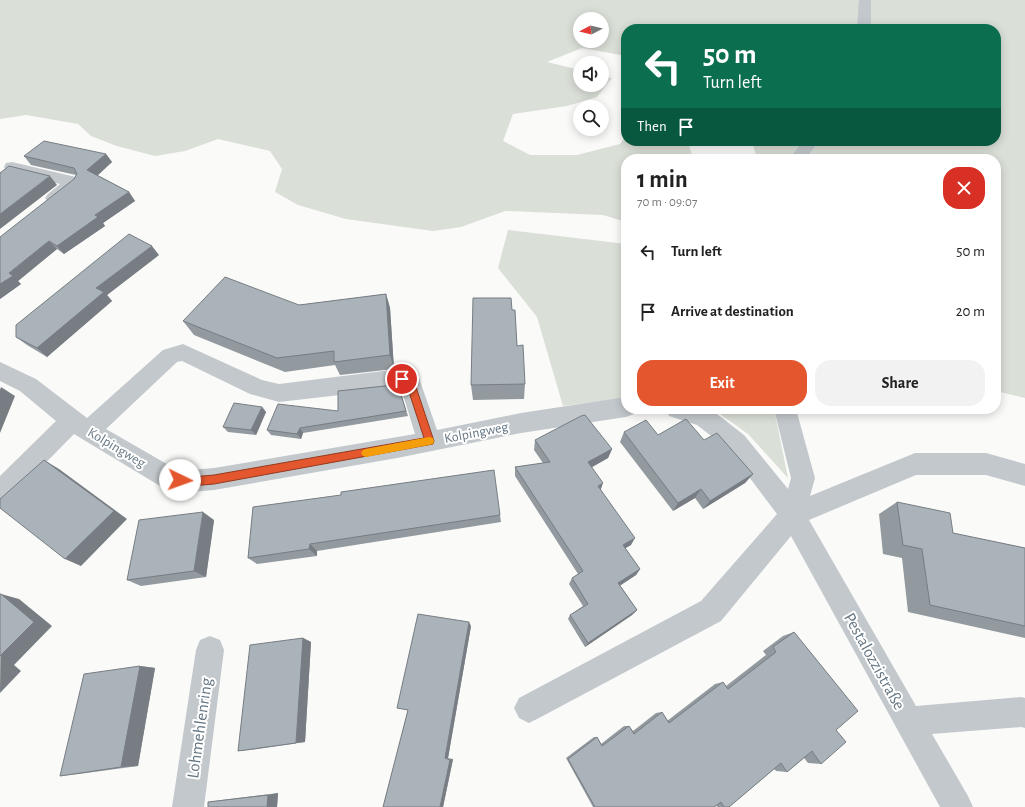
<!DOCTYPE html>
<meta charset="utf-8">
<style>
:root{--surface:#fff;--page:#f2f2f2;--text:#222;--muted:#767676;--accent:#e4572e}
body{margin:0;font-family:"Alegreya Sans",sans-serif;background:var(--page);color:var(--text);height:100vh;display:flex;flex-direction:column;font-size:15px;white-space:nowrap}
*{box-sizing:border-box;margin:0}
p{font-size:13px;color:var(--muted)}
.icon{flex:none;width:22px;height:22px;fill:none;stroke:currentColor;stroke-width:2;stroke-linecap:round;stroke-linejoin:round}
.map{position:relative;flex:1;overflow:hidden}
.side{position:absolute;left:621px;top:154px;width:380px;height:260px;display:flex;flex-direction:column;background:var(--surface);border-radius:16px;box-shadow:0 2px 10px #0003}
.side>*{flex:none}
.hud{position:absolute;left:621px;top:24px;width:380px;height:122px;border-radius:16px;box-shadow:0 2px 10px #0003;background:#0b6e4f;color:#fff;overflow:hidden}
.needle{width:26px;rotate:263deg}
.buttons{position:absolute;left:573px;top:12px;display:grid;gap:8px}
.buttons a{display:grid;place-items:center;width:36px;height:36px;border-radius:50%;background:var(--surface);box-shadow:0 2px 10px #0003;font-size:20px}
.pin{position:absolute;display:grid;place-items:center;width:34px;height:34px;color:#fff;margin:-17px;border:2px solid #fff;border-radius:50%;box-shadow:0 1px 4px #0007}
.me{position:absolute;width:44px;margin:-22px;rotate:93deg;stroke-linejoin:round;filter:drop-shadow(0 0 3px #0008)}
.turn{display:flex;align-items:center;gap:14px;height:84px;padding:0 16px;font-size:18px}
.turn .icon{width:52px;height:52px;stroke-width:2.5}
.turn b{display:block;font-size:28px;line-height:34px}
.then{display:flex;align-items:center;height:38px;padding:0 16px;background:#0003;gap:8px;font-size:15px}
.round{display:grid;place-items:center;flex:none;width:42px;height:42px;border-radius:16px;background:var(--page)}
.head{display:flex;align-items:center;justify-content:space-between;height:68px;padding:0 16px}
h1{font-size:24px;font-weight:700;line-height:30px}
.button{display:flex;gap:8px;margin-top:auto;padding:8px 16px}
.button a{flex:1;height:46px;border-radius:16px;background:var(--accent);color:#fff;font-size:16px;font-weight:700;line-height:46px;text-align:center}
.button a+a{background:var(--page);color:var(--text)}
ul{padding:0;list-style:none}
li{display:flex;align-items:center;gap:12px;height:60px;padding:0 16px}
li div{flex:1}
li b{display:block;font-size:15px}
li em{font-style:normal}
.map>svg:first-child{display:block}
</style>
<div class="map">
<svg width="1025" height="807" viewBox="0 0 1025 807">
<rect width="100%" height="100%" fill="#fafaf8"/>
<g fill="#dadfd7" fill-rule="evenodd">
<path d="M 0,0 L 1025,0 L 1025,398 L 996,391 L 996,159 L 757,159 L 752,141 L 996,141 L 996,29 L 626,29 L 626,56 L 582,48 L 547,62 L 580,70 L 580,85 L 602,85 L 602,76 L 612,78 L 597,97 L 567,106 L 513,114 L 503,141 L 530,155 L 577,155 L 620,144 L 626,136 L 626,141 L 688,141 L 693,159 L 626,159 L 626,222 L 603,215 L 505,211 L 461,227 L 433,231 L 346,219 L 298,205 L 275,192 L 282,169 L 270,151 L 218,139 L 185,151 L 155,156 L 117,146 L 91,136 L 78,124 L 26,115 L 0,119 ZM 580,19 L 602,19 L 602,41 L 580,41 Z"/>
<path d="M 508,230 L 626,244 L 626,398 L 563,406 L 537,317 L 498,268 Z"/>
<path d="M 713,409 L 774,409 L 788,478 L 748,434 Z"/>
</g>
<g fill="none" stroke-linecap="round" stroke-linejoin="round">
<g fill="#c3c8cc" fill-rule="evenodd">
<path d="M 859,0 L 871,0 L 871,29 L 857,29 Z"/>
<path d="M 803,141 L 819,141 L 805,159 L 789,159 Z"/>
<path d="M 12,162 L 80,178 L 82,182 C 79,188 61,203 54,204 C 54,204 49,202 48,202 L 45,198 L 48,194 L 60,184 L 6,171 L 4,167 L 6,163 Z"/>
<path d="M 183,344 L 262,380 L 279,384 L 391,370 C 401,370 411,370 419,378 L 437,430 L 521,413 L 626,397 L 626,409 L 636,409 L 634,414 L 626,417 L 521,433 L 397,458 L 214,490 C 195,492 178,493 160,486 L 74,434 L 9,500 L 0,503 L 0,476 L 56,421 L 20,391 L 0,381 L 0,362 L 36,379 L 87,418 L 163,350 ZM 182,361 L 250,394 L 279,402 L 401,388 L 415,434 L 214,468 L 191,470 L 172,467 L 106,429 L 177,362 Z"/>
<path d="M 666,409 L 712,410 L 744,435 L 788,489 L 791,478 L 774,409 L 796,409 L 815,478 L 810,496 L 915,453 L 986,453 L 1025,464 L 1025,486 L 986,475 L 916,475 L 809,520 L 916,706 L 1021,697 L 1025,698 L 1025,728 L 1021,727 L 932,734 L 968,796 L 973,807 L 940,807 L 791,536 L 721,621 L 539,718 L 529,723 L 519,718 L 514,708 L 519,698 L 701,601 L 777,514 L 728,449 L 697,425 L 669,416 Z"/>
<path d="M 210,636 L 220,640 L 224,650 L 204,807 L 172,807 L 196,650 L 200,640 Z"/>
</g>
</g>
<g fill="#929a9f">
<path d="M 106,154 L 112,162 L 97,175 L 129,192 L 135,201 L 103,223 L 105,226 L 64,254 L 57,249 L 18,281 L 21,284 L 0,299 L 76,175 L 31,165 L 24,156 Z"/>
<path d="M 159,255 L 107,295 L 112,301 L 47,357 L 27,345 L 16,337 Z"/>
<path d="M 386,294 L 390,308 L 394,369 L 340,375 L 335,365 L 285,372 L 194,335 L 183,321 L 299,305 Z"/>
<path d="M 512,310 L 517,346 L 525,384 L 524,399 L 473,400 L 471,385 Z"/>
<path d="M 394,385 L 395,389 L 399,388 L 408,416 L 303,433 L 301,439 L 271,435 L 267,430 L 338,411 Z"/>
<path d="M 262,407 L 266,412 L 256,435 L 228,432 L 223,427 Z"/>
<path d="M 624,432 L 704,440 L 753,474 L 745,483 L 703,509 L 695,498 L 673,511 L 620,442 Z"/>
<path d="M 535,440 L 612,449 L 608,458 L 592,467 L 601,490 L 631,545 L 625,548 L 640,569 L 636,575 L 620,585 L 637,610 L 632,615 L 585,647 L 568,619 L 570,615 L 583,606 L 569,584 L 572,578 L 578,574 L 515,476 L 515,467 L 543,463 L 534,450 Z"/>
<path d="M 897,502 L 953,533 L 1025,548 L 1025,638 L 908,612 L 902,558 L 883,554 L 879,514 Z"/>
<path d="M 253,507 L 500,515 L 501,522 L 317,551 L 317,556 L 257,564 L 248,558 Z"/>
<path d="M 214,520 L 206,577 L 141,586 L 127,580 Z"/>
<path d="M 471,626 L 448,758 L 453,759 L 443,807 L 383,807 L 408,710 L 397,708 Z"/>
<path d="M 794,632 L 836,730 L 821,764 L 808,763 L 804,758 L 787,772 L 776,771 L 774,769 L 729,807 L 718,807 L 716,806 L 714,807 L 593,807 L 566,758 L 594,737 L 597,737 L 601,744 L 624,726 L 629,726 L 633,731 L 656,713 L 662,712 L 667,721 L 715,684 L 723,682 L 726,686 L 766,655 L 763,651 L 783,636 Z"/>
<path d="M 303,638 L 311,642 L 305,742 L 250,750 L 238,751 Z"/>
<path d="M 140,666 L 155,668 L 138,766 L 79,774 L 60,776 Z"/>
<path d="M 278,793 L 277,807 L 208,807 L 208,802 L 222,800 Z"/>
</g>
<g fill="#777d82">
<path d="M 106,154 L 112,162 L 94,179 L 87,170 Z"/>
<path d="M 50,176 L 57,185 L 0,229 L 0,214 Z"/>
<path d="M 129,192 L 135,201 L 103,223 L 105,226 L 64,254 L 57,246 L 95,215 Z"/>
<path d="M 49,241 L 57,249 L 18,281 L 21,284 L 0,299 L 0,284 L 9,273 Z"/>
<path d="M 152,246 L 159,255 L 107,295 L 112,301 L 47,357 L 37,348 L 96,288 Z"/>
<path d="M 386,294 L 390,308 L 394,369 L 390,355 Z"/>
<path d="M 1,387 L 15,396 L 0,433 L 0,390 Z"/>
<path d="M 262,407 L 266,412 L 256,435 L 251,430 Z"/>
<path d="M 300,428 L 303,433 L 301,439 L 297,434 Z"/>
<path d="M 612,449 L 608,458 L 585,471 L 588,462 Z"/>
<path d="M 44,460 L 59,469 L 127,519 L 81,566 L 65,559 Z"/>
<path d="M 753,474 L 745,483 L 703,509 L 710,501 Z"/>
<path d="M 603,483 L 600,492 L 598,486 Z"/>
<path d="M 701,489 L 695,498 L 673,511 L 678,503 Z"/>
<path d="M 203,512 L 214,520 L 206,577 L 194,571 Z"/>
<path d="M 635,538 L 631,545 L 619,552 L 623,545 Z"/>
<path d="M 310,544 L 317,551 L 317,556 L 309,549 Z"/>
<path d="M 640,569 L 636,575 L 615,589 L 618,583 Z"/>
<path d="M 1,594 L 19,599 L 52,626 L 14,665 L 21,671 L 0,693 Z"/>
<path d="M 637,610 L 632,615 L 585,647 L 588,643 Z"/>
<path d="M 469,622 L 471,626 L 448,758 L 445,758 Z"/>
<path d="M 303,638 L 311,642 L 305,742 L 296,743 Z"/>
<path d="M 140,666 L 155,668 L 138,766 L 121,767 Z"/>
<path d="M 453,759 L 443,807 L 440,807 L 450,760 Z"/>
<path d="M 278,793 L 277,807 L 267,807 L 268,795 Z"/>
</g>
<g fill="#aab3b9" stroke="#777d82">
<path d="M 44,141 L 106,154 L 87,170 L 129,192 L 95,215 L 98,217 L 57,246 L 49,241 L 9,273 L 13,276 L 0,284 L 0,237 L 74,179 L 77,174 L 74,168 L 24,156 Z"/>
<path d="M 9,166 L 50,176 L 0,214 L 0,173 Z"/>
<path d="M 129,234 L 152,246 L 96,288 L 104,292 L 37,348 L 16,337 L 16,325 Z"/>
<path d="M 225,277 L 299,305 L 386,294 L 390,355 L 334,362 L 334,351 L 277,358 L 183,321 Z"/>
<path d="M 473,298 L 511,298 L 512,310 L 515,310 L 517,346 L 523,345 L 525,384 L 471,385 Z"/>
<path d="M 394,385 L 394,389 L 399,388 L 406,411 L 300,428 L 297,434 L 267,430 L 278,404 L 338,411 L 338,391 Z"/>
<path d="M 234,403 L 262,407 L 251,430 L 223,427 Z"/>
<path d="M 585,415 L 612,449 L 588,462 L 603,483 L 598,486 L 635,538 L 623,545 L 640,569 L 618,583 L 637,610 L 588,643 L 570,615 L 588,604 L 572,578 L 583,571 L 515,467 L 550,462 L 535,440 L 581,416 Z"/>
<path d="M 686,419 L 704,440 L 717,433 L 753,474 L 710,501 L 701,489 L 678,503 L 624,432 L 646,420 L 658,435 Z"/>
<path d="M 44,460 L 114,511 L 65,559 L 0,508 L 0,499 Z"/>
<path d="M 494,470 L 500,515 L 310,544 L 309,549 L 248,558 L 253,507 L 341,495 L 341,492 Z"/>
<path d="M 897,502 L 950,513 L 953,533 L 1025,548 L 1025,626 L 930,605 L 922,549 L 903,545 Z"/>
<path d="M 203,512 L 194,571 L 127,580 L 139,520 Z"/>
<path d="M 0,594 L 1,594 L 34,622 L 0,656 Z"/>
<path d="M 418,614 L 469,622 L 445,758 L 450,760 L 440,807 L 383,807 L 408,710 L 397,708 Z"/>
<path d="M 794,632 L 858,711 L 836,730 L 846,742 L 821,764 L 812,751 L 787,772 L 781,763 L 729,807 L 724,807 L 721,802 L 714,807 L 595,807 L 568,759 L 597,737 L 602,746 L 629,726 L 634,734 L 662,712 L 669,723 L 723,682 L 728,689 L 776,652 L 773,647 Z"/>
<path d="M 303,638 L 296,743 L 238,751 L 250,645 Z"/>
<path d="M 140,666 L 121,767 L 60,776 L 84,674 Z"/>
<path d="M 268,795 L 267,807 L 208,807 L 208,802 Z"/>
</g>
<path fill="#e4572e" stroke="#94391e" d="M 402,375 L 410,378 L 415,384 L 434,441 L 433,444 L 214,484 L 191,486 L 176,483 L 175,480 L 176,476 L 180,475 L 191,477 L 214,475 L 424,438 L 407,386 L 398,381 L 397,379 Z"/>
<path fill="#f59e0b" d="M 429,437 L 433,438 L 434,441 L 433,444 L 429,445 L 366,457 L 363,456 L 361,453 L 363,450 L 366,449 Z"/>
<g text-anchor="middle" stroke-width="4" stroke-linejoin="round" paint-order="stroke">
<g font-size="14" fill="#657683" stroke="#fff">
<text transform="translate(476 432) rotate(-11)" y="5">Kolpingweg</text>
<text transform="translate(117 447) rotate(31)" y="5">Kolpingweg</text>
</g>
<g font-size="17" fill="#657683" stroke="#fff">
<text transform="translate(875 661) rotate(61)" y="6">Pestalozzistraße</text>
<text transform="translate(199 728) rotate(-82)" y="6">Lohmehlenring</text>
</g>
</g>
</svg>
<div class="buttons">
<a><svg class="needle" viewBox="-14 -14 28 28"><path d="M0-13l5 13h-10z" fill="#e53935"/><path d="M0 13l5-13h-10z" fill="#767676"/></svg></a>
<a><svg class="icon" aria-label="sound" viewBox="0 0 24 24"><path d="M4 9h4l5-4v14l-5-4H4zM17 9q2 3 0 6"/></svg></a>
<a><svg class="icon" aria-label="search" viewBox="0 0 24 24"><circle cx="10" cy="10" r="6"/><path d="M15 15l6 6"/></svg></a>
</div>
<div class="pin" style="left:402px;top:379px;background:#d93025"><svg class="icon" aria-label="arrive" viewBox="0 0 24 24"><path d="M6 21V4h12l-3 4 3 4H6"/></svg></div>
<svg class="me" style="left:180px;top:480px" viewBox="-20 -20 40 40"><circle r="19" fill="#fff"/><path d="M0-13L10 11 0 6-10 11z" fill="#e4572e"/></svg>
<div class="hud">
<div class="turn"><svg class="icon" aria-label="left" viewBox="0 0 24 24"><path d="M17 20v-9H6M10 6l-5 5 5 5"/></svg><div><b>50 m</b>Turn left</div></div>
<div class="then">Then<svg class="icon" aria-label="arrive" viewBox="0 0 24 24"><path d="M6 21V4h12l-3 4 3 4H6"/></svg></div>
</div>
<section class="side">
<div class="head"><div><h1>1 min</h1><p>70 m · 09:07</p></div><a class="round" style="background:#d93025;color:#fff"><svg class="icon" aria-label="close" viewBox="0 0 24 24"><path d="M6 6l12 12M18 6L6 18"/></svg></a></div>
<ul>
<li><svg class="icon" aria-label="left" viewBox="0 0 24 24"><path d="M17 20v-9H6M10 6l-5 5 5 5"/></svg><div><b>Turn left</b></div><em>50 m</em></li>
<li><svg class="icon" aria-label="arrive" viewBox="0 0 24 24"><path d="M6 21V4h12l-3 4 3 4H6"/></svg><div><b>Arrive at destination</b></div><em>20 m</em></li>
</ul>
<div class="button"><a>Exit</a><a>Share</a></div>
</section>
</div>
